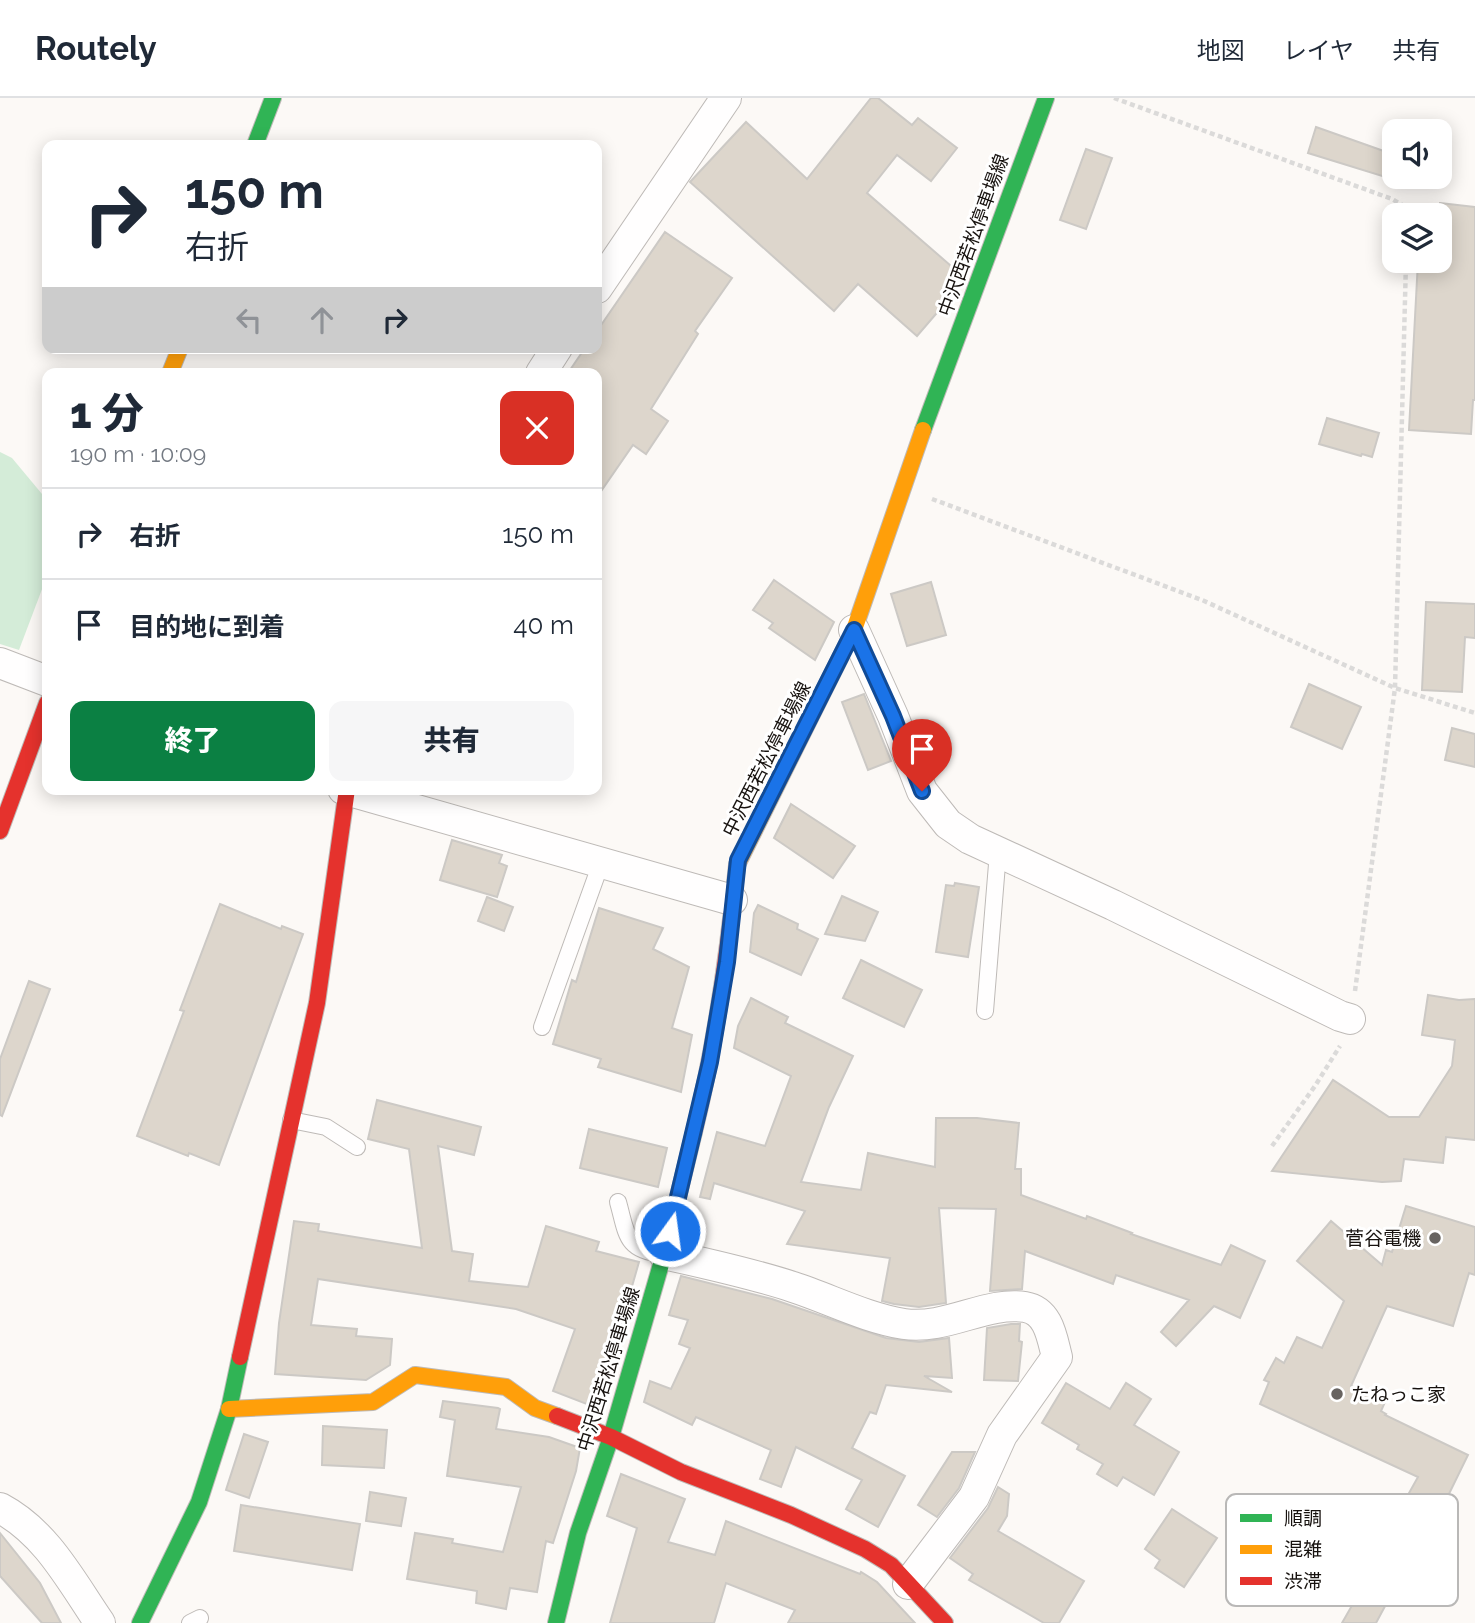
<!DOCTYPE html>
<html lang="ja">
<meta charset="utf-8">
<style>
:root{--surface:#fff;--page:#f6f6f7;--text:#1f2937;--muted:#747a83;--line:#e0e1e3;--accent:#0b8043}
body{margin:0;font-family:Raleway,"Noto Sans JP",sans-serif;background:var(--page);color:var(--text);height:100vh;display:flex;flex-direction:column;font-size:26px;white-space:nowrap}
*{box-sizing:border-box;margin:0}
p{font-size:23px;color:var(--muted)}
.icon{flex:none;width:38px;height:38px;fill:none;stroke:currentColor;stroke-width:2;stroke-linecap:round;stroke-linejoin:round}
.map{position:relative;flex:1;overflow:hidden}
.details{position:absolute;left:42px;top:270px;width:560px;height:427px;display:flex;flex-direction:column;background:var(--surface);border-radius:14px;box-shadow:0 4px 18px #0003}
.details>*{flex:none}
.top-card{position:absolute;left:42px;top:42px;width:560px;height:214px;border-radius:14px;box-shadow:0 4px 18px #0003;background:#fff;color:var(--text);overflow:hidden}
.fabs{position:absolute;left:1382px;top:21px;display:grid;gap:14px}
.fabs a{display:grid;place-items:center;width:70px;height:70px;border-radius:14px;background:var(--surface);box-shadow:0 4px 18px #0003;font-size:35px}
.pin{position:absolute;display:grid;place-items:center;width:60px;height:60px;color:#fff;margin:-72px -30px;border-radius:50% 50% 50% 0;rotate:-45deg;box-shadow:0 0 7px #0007}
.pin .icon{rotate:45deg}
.me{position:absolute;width:77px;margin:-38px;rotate:14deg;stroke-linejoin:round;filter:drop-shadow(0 0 5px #0008)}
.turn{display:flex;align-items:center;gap:24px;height:147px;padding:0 28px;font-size:32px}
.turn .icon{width:91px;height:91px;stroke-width:2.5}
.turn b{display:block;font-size:49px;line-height:60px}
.lanes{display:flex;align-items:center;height:66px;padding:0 28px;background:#0003;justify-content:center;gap:35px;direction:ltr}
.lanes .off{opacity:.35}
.round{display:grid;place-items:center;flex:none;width:74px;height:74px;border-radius:14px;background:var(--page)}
.headline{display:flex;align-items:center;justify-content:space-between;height:119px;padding:0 28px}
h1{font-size:42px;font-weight:800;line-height:52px}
.cta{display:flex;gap:14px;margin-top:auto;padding:14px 28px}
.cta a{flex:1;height:80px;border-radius:14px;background:var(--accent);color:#fff;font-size:28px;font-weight:800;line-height:80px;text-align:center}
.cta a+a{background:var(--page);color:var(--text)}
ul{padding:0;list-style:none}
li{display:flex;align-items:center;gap:21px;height:91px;padding:0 28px;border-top:2px solid var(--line)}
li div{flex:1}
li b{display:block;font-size:26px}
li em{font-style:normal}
header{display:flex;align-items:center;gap:42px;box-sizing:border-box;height:98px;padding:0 35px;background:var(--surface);border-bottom:2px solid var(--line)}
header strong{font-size:33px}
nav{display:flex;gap:38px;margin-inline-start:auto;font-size:24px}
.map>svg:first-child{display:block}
</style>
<header>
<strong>Routely</strong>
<nav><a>地図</a><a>レイヤ</a><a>共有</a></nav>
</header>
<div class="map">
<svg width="1475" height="1525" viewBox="0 0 1475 1525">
<rect width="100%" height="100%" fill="#fcf9f6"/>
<path fill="#d4ecd8" d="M 0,354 L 12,360 L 47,402 L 47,478 L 19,552 L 0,546 Z"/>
<g fill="#ddd6cc" stroke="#ccc9c5" stroke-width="2">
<path d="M 871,0 L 878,0 L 912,27 L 918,20 L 957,50 L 931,83 L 897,57 L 867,95 L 958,174 L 948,202 L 917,238 L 858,186 L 834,213 L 690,84 L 746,24 L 807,81 Z"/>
<path d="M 1316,29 L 1395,57 L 1395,82 L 1308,55 Z"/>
<path d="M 1086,51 L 1112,60 L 1086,131 L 1060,122 Z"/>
<path d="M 1440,105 L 1475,109 L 1475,302 L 1473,302 L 1471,336 L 1409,332 L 1418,163 L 1440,163 Z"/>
<path d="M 665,134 L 732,180 L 695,233 L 698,236 L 651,311 L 668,323 L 646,356 L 633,347 L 597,399 L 597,275 L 568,275 L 585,250 L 597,250 L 597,233 Z"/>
<path d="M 1327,320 L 1379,335 L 1372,359 L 1362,356 L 1361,358 L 1319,346 Z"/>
<path d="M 774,482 L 834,524 L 815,562 L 769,530 L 773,525 L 753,512 Z"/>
<path d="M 931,484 L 946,537 L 907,548 L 891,496 Z"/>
<path d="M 1426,504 L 1475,506 L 1475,540 L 1465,539 L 1462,594 L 1422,592 Z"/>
<path d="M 1309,586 L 1361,609 L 1342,651 L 1291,629 Z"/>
<path d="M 864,596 L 891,663 L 868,672 L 842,604 Z"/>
<path d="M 1452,630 L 1475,636 L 1475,669 L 1445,662 Z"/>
<path d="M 791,706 L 855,748 L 833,780 L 774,740 Z"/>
<path d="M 452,742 L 502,757 L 499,765 L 507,768 L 497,799 L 440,782 Z"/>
<path d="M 955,785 L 979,789 L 968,859 L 936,854 L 946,787 L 954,788 Z"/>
<path d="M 842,798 L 878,814 L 865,843 L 825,836 Z"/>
<path d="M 487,799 L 513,809 L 504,833 L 478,823 Z"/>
<path d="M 220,806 L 281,831 L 282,828 L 303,836 L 219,1067 L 189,1055 L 188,1058 L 137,1038 L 184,913 L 180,912 Z"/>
<path d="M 758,807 L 798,826 L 797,831 L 818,841 L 801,877 L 750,854 L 754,815 Z"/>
<path d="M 599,810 L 663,830 L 653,851 L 689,869 L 672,930 L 692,937 L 681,994 L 598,969 L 601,961 L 553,946 L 572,882 L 576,884 Z"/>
<path d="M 861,862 L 922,892 L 904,929 L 843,900 Z"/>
<path d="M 29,883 L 50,891 L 2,1018 L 0,1017 L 0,961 Z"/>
<path d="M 1428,897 L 1459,902 L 1475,901 L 1475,1042 L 1446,1039 L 1443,1065 L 1404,1061 L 1401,1083 L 1382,1084 L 1272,1073 L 1333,982 L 1389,1019 L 1419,1019 L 1452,968 L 1455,942 L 1422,937 Z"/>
<path d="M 751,900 L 788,919 L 785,925 L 853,958 L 829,1009 L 801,1084 L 861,1092 L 868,1055 L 935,1069 L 936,1020 L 977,1020 L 1019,1025 L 1015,1071 L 1021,1071 L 1021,1097 L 1086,1121 L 1087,1118 L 1132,1135 L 1131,1136 L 1221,1167 L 1231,1147 L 1265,1163 L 1240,1220 L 1214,1208 L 1176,1248 L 1161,1234 L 1189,1202 L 1116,1177 L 1113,1186 L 1025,1153 L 1022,1191 L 990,1193 L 996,1111 L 939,1110 L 946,1205 L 919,1209 L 894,1206 L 882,1203 L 890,1160 L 787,1146 L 805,1113 L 714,1085 L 710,1101 L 700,1099 L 717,1034 L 765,1048 L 791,978 L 734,950 L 738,928 Z"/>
<path d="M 377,1002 L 481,1029 L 474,1057 L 438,1048 L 452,1153 L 473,1156 L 469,1183 L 528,1189 L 546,1128 L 599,1144 L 596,1153 L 639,1164 L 597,1310 L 553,1293 L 575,1231 L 516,1211 L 318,1181 L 311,1227 L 357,1231 L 356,1238 L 392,1241 L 390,1267 L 366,1282 L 275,1276 L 279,1225 L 294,1123 L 319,1126 L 318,1133 L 422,1150 L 409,1051 L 368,1041 Z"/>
<path d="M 589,1031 L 667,1050 L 658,1089 L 580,1070 Z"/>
<path d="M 1406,1108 L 1475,1129 L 1475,1177 L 1469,1175 L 1453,1228 L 1387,1208 L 1351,1288 L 1385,1304 L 1381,1313 L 1386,1316 L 1385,1317 L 1468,1357 L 1446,1402 L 1455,1408 L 1439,1437 L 1427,1430 L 1376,1525 L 1342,1525 L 1366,1483 L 1361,1481 L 1418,1379 L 1260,1306 L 1269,1284 L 1264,1282 L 1276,1260 L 1284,1265 L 1297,1239 L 1322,1250 L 1344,1203 L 1297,1163 L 1331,1123 L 1382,1167 L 1386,1152 L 1392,1154 Z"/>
<path d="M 681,1178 L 772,1201 L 886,1240 L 919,1244 L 949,1240 L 952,1280 L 924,1278 L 952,1294 L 886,1287 L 876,1316 L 870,1314 L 852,1350 L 905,1378 L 878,1429 L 846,1411 L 862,1382 L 796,1349 L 781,1389 L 760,1381 L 771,1352 L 696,1319 L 692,1327 L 644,1304 L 650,1283 L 671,1291 L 690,1250 L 679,1246 L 688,1222 L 669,1217 Z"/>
<path d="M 1011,1226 L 1020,1226 L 1019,1243 L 1022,1244 L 1018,1283 L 984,1282 L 987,1230 Z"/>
<path d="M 1066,1285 L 1110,1311 L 1126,1285 L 1151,1301 L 1134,1327 L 1179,1354 L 1154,1397 L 1123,1379 L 1117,1388 L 1097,1376 L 1103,1366 L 1077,1351 L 1079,1347 L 1042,1325 Z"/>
<path d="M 443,1303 L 498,1310 L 500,1311 L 496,1331 L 549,1339 L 580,1350 L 576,1373 L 553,1445 L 546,1443 L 537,1494 L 510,1490 L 506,1511 L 476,1505 L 477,1493 L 407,1481 L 415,1435 L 453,1441 L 452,1445 L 503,1454 L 521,1389 L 447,1378 L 455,1322 L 440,1319 Z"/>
<path d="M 323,1328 L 387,1332 L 384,1370 L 322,1367 Z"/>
<path d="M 244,1336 L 268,1344 L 249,1400 L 226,1392 Z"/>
<path d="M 952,1354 L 975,1354 L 959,1390 L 937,1419 L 918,1407 Z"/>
<path d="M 621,1376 L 685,1401 L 668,1444 L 715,1457 L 726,1423 L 860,1476 L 861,1474 L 877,1484 L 915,1525 L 788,1525 L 795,1512 L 726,1485 L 714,1525 L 610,1525 L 637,1430 L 607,1418 Z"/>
<path d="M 998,1389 L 1009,1396 L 1007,1418 L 998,1433 L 1084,1483 L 1059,1525 L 1044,1525 L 969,1482 L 973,1476 L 950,1460 L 988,1410 Z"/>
<path d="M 370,1394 L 406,1400 L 401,1428 L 366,1423 Z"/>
<path d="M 241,1407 L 360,1426 L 352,1472 L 234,1453 Z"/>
<path d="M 1172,1411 L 1217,1440 L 1184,1489 L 1155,1470 L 1160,1462 L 1145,1451 Z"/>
<path d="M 0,1435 L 40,1485 L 61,1525 L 42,1525 L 0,1478 Z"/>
</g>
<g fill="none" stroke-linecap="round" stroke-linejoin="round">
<defs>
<g id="lane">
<path d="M 985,913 L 998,754"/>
<path d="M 542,929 L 601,765"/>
<path d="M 291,1022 L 326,1029 L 357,1049"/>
<path d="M 618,1104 C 627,1136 625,1153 663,1156"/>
<path d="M 190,1525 L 200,1520"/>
</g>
<g id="street">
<path d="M 597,190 L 726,0"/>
<path d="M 541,275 L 557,250"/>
<path d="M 854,532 L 893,618 L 922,693 L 948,726 L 970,741 L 1113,807 L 1340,918 L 1350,921"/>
<path d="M 0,565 L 47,583"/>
<path d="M 343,691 L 732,802"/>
<path d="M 664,1156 C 708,1166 751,1175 793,1189 C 830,1201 866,1220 904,1226 C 947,1232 986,1203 1025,1209 C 1049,1213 1052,1240 1057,1259 L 1002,1337 L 974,1399 L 908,1486"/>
<path d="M 0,1410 C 47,1435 71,1483 100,1525"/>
</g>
<g id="fast">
<path d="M 255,47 L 273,0"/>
<path d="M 923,332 L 1046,0"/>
<path d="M 140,1525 L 199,1404 L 229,1311 L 240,1259"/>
<path d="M 556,1525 L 578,1435 L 611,1339 L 664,1156 L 694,1034"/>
</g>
<g id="slow">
<path d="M 170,275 L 180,250"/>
<path d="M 737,767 L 854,532 L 923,332"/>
<path d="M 229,1311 L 373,1304 L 415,1277 L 506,1289 L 535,1310 L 557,1318"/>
</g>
<g id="jam">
<path d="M 0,733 L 47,605"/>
<path d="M 694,1034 C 716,946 728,857 737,767"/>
<path d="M 240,1259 L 317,905 L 347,691"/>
<path d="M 557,1318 L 611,1339 L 681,1374 L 791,1417 L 865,1451 L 891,1467 L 945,1525"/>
</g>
</defs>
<use href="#lane" stroke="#bebab7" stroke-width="18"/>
<use href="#street" stroke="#bebab7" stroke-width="32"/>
<use href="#fast" stroke="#bebab7" stroke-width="18"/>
<use href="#slow" stroke="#bebab7" stroke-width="18"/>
<use href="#jam" stroke="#bebab7" stroke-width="18"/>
<g stroke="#dbdad9" stroke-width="4.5" stroke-dasharray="5 3.5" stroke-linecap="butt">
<path d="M 1114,0 L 1392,101 L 1402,107 L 1406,117"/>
<path d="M 932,401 L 1202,502 L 1395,590 L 1475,615"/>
<path d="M 1355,893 L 1395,590 L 1406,163"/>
<path d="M 1272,1048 L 1315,988 L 1340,948"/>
</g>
<use href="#lane" stroke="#fffefe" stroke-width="16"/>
<use href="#street" stroke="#fffefe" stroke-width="30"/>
<use href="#fast" stroke="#30b455" stroke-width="16"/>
<use href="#slow" stroke="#ff9f0a" stroke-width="16"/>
<use href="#jam" stroke="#e5322d" stroke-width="16"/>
</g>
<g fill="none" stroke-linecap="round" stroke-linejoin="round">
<defs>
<path id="route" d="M 670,1133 L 710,964 L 727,864 L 738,762 L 854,532 L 893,618 L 922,693"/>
</defs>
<use href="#route" stroke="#114b97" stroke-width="18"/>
<use href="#route" stroke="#1a73e8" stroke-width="12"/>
</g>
<g fill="#676360" stroke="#fff" stroke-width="2.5">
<circle cx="1435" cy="1140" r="7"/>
<circle cx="1337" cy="1296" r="7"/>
</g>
<g text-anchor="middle" stroke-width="6" stroke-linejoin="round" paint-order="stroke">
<g font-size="19" fill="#17120f" stroke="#fff">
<text transform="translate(973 137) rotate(-70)" y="7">中沢西若松停車場線</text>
<text transform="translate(766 661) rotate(-63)" y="7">中沢西若松停車場線</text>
<text transform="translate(608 1271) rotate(-73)" y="7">中沢西若松停車場線</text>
</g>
<g font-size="19" fill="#17120f" stroke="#fff" text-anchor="end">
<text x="1421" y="1147">菅谷電機</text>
<text x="1351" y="1303" text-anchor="start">たねっこ家</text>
</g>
</g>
<rect x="1226" y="1396" width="232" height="112" rx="10" fill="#fff" stroke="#b9b8b7" stroke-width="2"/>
<rect x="1240" y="1416" width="32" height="8" fill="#30b455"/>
<rect x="1240" y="1447" width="32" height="9" fill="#ff9f0a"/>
<rect x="1240" y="1479" width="32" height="8" fill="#e5322d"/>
<g font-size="19" fill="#17120f">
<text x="1284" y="1427">順調</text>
<text x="1284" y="1458">混雑</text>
<text x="1284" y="1490">渋滞</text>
</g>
</svg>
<div class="fabs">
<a><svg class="icon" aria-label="sound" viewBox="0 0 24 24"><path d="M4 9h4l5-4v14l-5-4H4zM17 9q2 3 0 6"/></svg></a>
<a><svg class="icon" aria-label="layers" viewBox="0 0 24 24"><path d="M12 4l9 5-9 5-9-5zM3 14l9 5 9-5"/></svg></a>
</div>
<div class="pin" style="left:922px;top:693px;background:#d93025"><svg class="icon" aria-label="arrive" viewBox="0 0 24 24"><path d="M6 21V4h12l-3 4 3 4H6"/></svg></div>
<svg class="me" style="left:670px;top:1133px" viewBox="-20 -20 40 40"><circle r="17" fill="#1a73e8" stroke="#fff" stroke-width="3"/><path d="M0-11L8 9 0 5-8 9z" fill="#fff"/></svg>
<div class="top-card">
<div class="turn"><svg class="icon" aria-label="right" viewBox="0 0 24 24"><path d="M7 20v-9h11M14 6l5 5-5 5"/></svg><div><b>150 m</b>右折</div></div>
<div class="lanes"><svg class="icon off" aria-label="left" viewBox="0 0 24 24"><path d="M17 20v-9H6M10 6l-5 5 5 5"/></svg><svg class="icon off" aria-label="ahead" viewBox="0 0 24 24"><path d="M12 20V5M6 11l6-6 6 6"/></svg><svg class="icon" aria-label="right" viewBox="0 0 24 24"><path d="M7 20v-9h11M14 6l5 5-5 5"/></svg></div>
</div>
<section class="details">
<div class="headline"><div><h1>1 分</h1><p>190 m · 10:09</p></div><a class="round" style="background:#d93025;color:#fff"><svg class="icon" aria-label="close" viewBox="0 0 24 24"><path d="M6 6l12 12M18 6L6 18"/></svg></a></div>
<ul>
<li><svg class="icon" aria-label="right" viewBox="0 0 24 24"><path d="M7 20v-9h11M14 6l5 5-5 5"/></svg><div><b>右折</b></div><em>150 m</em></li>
<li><svg class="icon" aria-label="arrive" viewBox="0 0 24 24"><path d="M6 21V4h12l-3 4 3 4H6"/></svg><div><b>目的地に到着</b></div><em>40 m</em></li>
</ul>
<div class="cta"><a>終了</a><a>共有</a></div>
</section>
</div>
